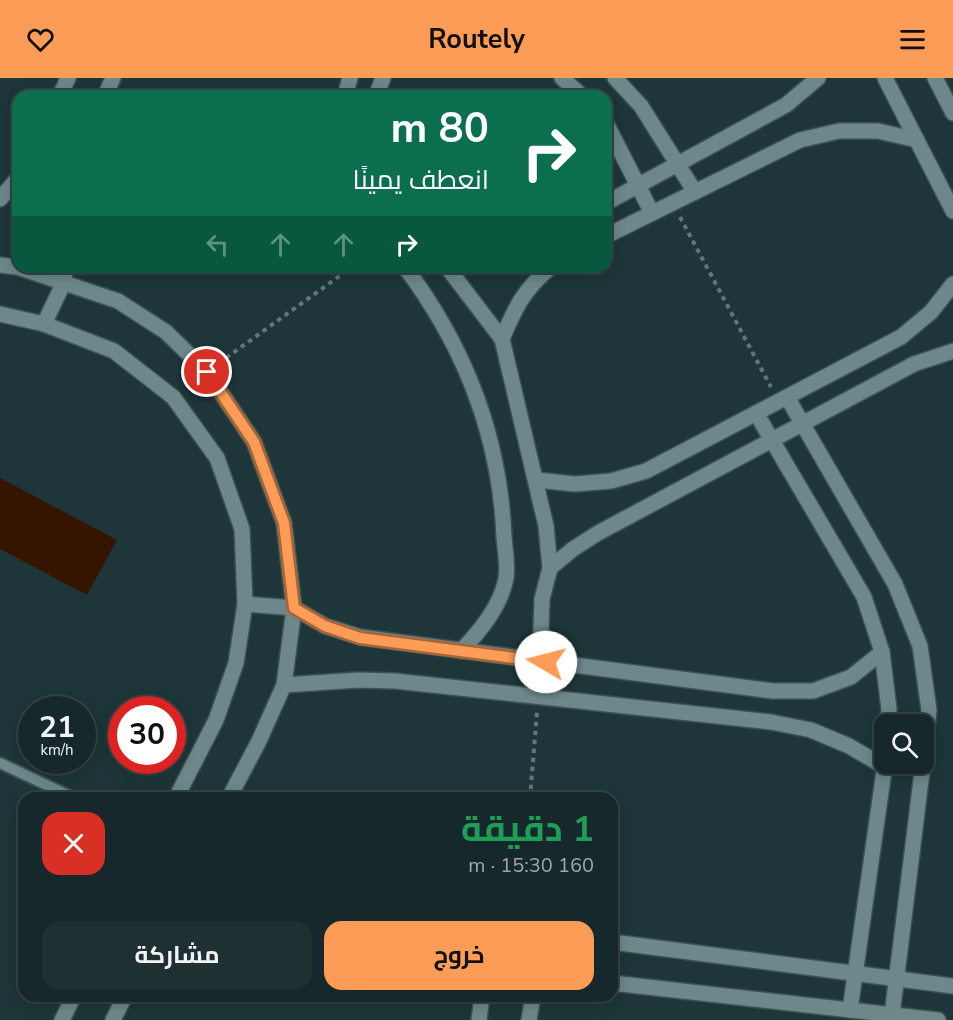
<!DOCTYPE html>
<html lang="ar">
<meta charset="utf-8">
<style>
:root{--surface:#16282b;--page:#1f3033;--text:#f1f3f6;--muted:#9ea6a9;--line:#354447;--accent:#fd9c56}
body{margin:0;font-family:"Nunito Sans",Cairo,sans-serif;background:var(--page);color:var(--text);direction:rtl;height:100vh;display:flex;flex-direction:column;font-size:22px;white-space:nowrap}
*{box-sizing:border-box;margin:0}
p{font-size:20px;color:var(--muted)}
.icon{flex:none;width:33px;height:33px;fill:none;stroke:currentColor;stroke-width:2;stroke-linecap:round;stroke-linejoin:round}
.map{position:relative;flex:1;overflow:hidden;direction:ltr}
.drawer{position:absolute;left:18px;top:714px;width:600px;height:210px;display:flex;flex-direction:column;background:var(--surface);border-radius:18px;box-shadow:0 3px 15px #0003,0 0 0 2px var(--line);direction:rtl}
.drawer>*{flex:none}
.hud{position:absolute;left:12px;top:12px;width:600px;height:183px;border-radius:18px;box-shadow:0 3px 15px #0003,0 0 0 2px var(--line);direction:rtl;background:#0b6e4f;color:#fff;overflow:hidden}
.tools{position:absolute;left:874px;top:636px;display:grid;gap:12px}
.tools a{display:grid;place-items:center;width:60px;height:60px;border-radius:12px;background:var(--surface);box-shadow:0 3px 15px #0003,0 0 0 2px var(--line);font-size:30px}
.speed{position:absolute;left:18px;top:618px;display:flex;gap:12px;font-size:30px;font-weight:700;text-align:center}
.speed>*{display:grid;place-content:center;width:78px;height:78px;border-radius:50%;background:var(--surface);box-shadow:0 3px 15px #0003,0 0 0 2px var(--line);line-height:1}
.speed small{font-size:15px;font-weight:400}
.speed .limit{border:9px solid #d22;background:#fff;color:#111}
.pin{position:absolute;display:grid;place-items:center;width:51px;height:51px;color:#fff;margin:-26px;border:3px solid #fff;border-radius:50%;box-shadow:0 2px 6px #0007}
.me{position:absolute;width:66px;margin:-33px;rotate:278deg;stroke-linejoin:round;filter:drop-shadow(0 0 4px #0008)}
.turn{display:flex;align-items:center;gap:21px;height:126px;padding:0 24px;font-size:27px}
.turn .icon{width:78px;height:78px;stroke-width:2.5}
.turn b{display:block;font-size:42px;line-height:51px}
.lanes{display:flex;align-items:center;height:57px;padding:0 24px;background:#0003;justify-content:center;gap:30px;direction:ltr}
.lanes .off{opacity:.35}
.round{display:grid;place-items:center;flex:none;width:63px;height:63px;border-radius:18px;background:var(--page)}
.headline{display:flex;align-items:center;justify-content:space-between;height:102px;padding:0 24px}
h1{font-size:36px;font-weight:700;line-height:45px;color:#1e9e55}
.cta{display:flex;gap:12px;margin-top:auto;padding:12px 24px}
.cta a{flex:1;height:69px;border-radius:18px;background:var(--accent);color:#111;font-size:24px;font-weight:700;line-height:69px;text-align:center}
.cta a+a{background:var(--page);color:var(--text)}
header{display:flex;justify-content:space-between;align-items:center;height:78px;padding:0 24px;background:var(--accent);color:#111;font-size:27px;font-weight:700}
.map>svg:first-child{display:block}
</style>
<header><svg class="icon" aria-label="menu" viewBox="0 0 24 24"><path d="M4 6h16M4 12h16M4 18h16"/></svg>Routely<svg class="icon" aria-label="heart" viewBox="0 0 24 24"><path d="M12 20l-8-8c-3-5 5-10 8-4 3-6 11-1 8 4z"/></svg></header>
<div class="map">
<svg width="953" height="942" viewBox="0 0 953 942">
<rect width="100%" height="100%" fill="#1e3639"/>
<path fill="#351400" d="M 0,400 L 117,462 L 87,517 L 0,471 Z"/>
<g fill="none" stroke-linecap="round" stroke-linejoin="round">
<defs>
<path id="lane" d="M 0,685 L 74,720"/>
<g id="street">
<path d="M 562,0 L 582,18"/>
<path d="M 615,0 L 641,28 L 695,114"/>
<path d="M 885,0 L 953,133"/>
<path d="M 935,0 L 953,35"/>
<path d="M 60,18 L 68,0"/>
<path d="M 105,18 L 113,0"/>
<path d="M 345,18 L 350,0"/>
<path d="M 376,18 L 383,0"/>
<path d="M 606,45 L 652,135"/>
<path d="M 0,121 L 18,100"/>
<path d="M 606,125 L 786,27 L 818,0"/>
<path d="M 606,158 L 800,62 L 839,53 L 878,53 L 917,62"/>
<path d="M 0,187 L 17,189 L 118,223 L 166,254 L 207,294 L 254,364 L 284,445 L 294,530 L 284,607 L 259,663 L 229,720"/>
<path d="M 405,189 C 465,269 500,359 504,459 C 505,472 508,487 506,500 C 501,528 480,553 461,573"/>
<path d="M 447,189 L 502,261 L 546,448 L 550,490 L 542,521 L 541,553 L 546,584"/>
<path d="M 0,236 L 44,246 L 114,273 L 173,319 L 217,380 L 242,451 L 245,526 L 236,585 L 216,642 L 176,720"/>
<path d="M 44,246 L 64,204 L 65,189"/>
<path d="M 502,261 C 515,230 524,211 551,189"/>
<path d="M 787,319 L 895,506 L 920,568 L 929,632 L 924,676"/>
<path d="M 756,335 L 864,519 L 882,574 L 889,631 L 888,646"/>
<path d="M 537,402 L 575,406 L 611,403 L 646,393 L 901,259 L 931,234 L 953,206"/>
<path d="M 550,490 L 573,471 L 598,455 L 914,286 L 953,273"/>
<path d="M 245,526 L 294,530 L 325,548 L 360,559 L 773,613 L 813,613 L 851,599 L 882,574"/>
<path d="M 284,607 L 358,602 L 395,603 L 771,644 L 811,652 L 849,668 L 885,689"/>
<path d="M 612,864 L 953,908"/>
<path d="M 612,905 L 938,942"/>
<path d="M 850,932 L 885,686"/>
<path d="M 892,937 L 923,686"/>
<path d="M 62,942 L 74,918"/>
<path d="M 113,942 L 125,918"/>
<path d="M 479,942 L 482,918"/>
<path d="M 529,942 L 533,918"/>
</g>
</defs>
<use href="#lane" stroke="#3c5153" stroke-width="14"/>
<use href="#street" stroke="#3c5153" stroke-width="18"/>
<g stroke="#627679" stroke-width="4" stroke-dasharray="4.5 4.5" stroke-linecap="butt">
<path d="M 680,139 L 771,309"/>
<path d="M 219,285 L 352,189"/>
<path d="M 530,720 L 537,634"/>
</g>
<use href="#lane" stroke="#6d878b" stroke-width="10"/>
<use href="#street" stroke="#6d878b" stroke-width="15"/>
</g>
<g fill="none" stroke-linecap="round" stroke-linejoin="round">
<defs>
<path id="route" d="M 207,294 L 254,364 L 284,445 L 294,530 L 325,548 L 360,560 L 546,584"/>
</defs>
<use href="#route" stroke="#a46538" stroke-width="15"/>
<use href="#route" stroke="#fd9c56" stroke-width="10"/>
</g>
</svg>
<div class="tools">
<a><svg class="icon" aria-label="search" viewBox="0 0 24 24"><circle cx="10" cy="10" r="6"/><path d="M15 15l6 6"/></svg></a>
</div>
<div class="speed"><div>21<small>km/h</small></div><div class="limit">30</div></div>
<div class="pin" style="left:207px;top:294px;background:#d93025"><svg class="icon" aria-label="arrive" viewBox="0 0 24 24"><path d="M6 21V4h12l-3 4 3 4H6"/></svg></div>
<svg class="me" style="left:546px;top:584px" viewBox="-20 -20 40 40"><circle r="19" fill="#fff"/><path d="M0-13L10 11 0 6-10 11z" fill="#fd9c56"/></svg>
<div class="hud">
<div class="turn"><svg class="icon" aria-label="right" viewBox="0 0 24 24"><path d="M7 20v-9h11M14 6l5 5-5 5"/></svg><div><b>80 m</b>انعطف يمينًا</div></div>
<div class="lanes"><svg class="icon off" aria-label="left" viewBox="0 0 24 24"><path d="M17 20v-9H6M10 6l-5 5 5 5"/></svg><svg class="icon off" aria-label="ahead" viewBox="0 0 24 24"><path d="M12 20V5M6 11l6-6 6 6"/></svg><svg class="icon off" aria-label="ahead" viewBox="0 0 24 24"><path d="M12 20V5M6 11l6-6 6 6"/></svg><svg class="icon" aria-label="right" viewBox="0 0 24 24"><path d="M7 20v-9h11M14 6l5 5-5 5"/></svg></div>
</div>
<section class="drawer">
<div class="headline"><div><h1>1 دقيقة</h1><p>160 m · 15:30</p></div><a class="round" style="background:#d93025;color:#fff"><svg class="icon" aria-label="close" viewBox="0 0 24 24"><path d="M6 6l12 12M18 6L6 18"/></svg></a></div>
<div class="cta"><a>خروج</a><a>مشاركة</a></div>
</section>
</div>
